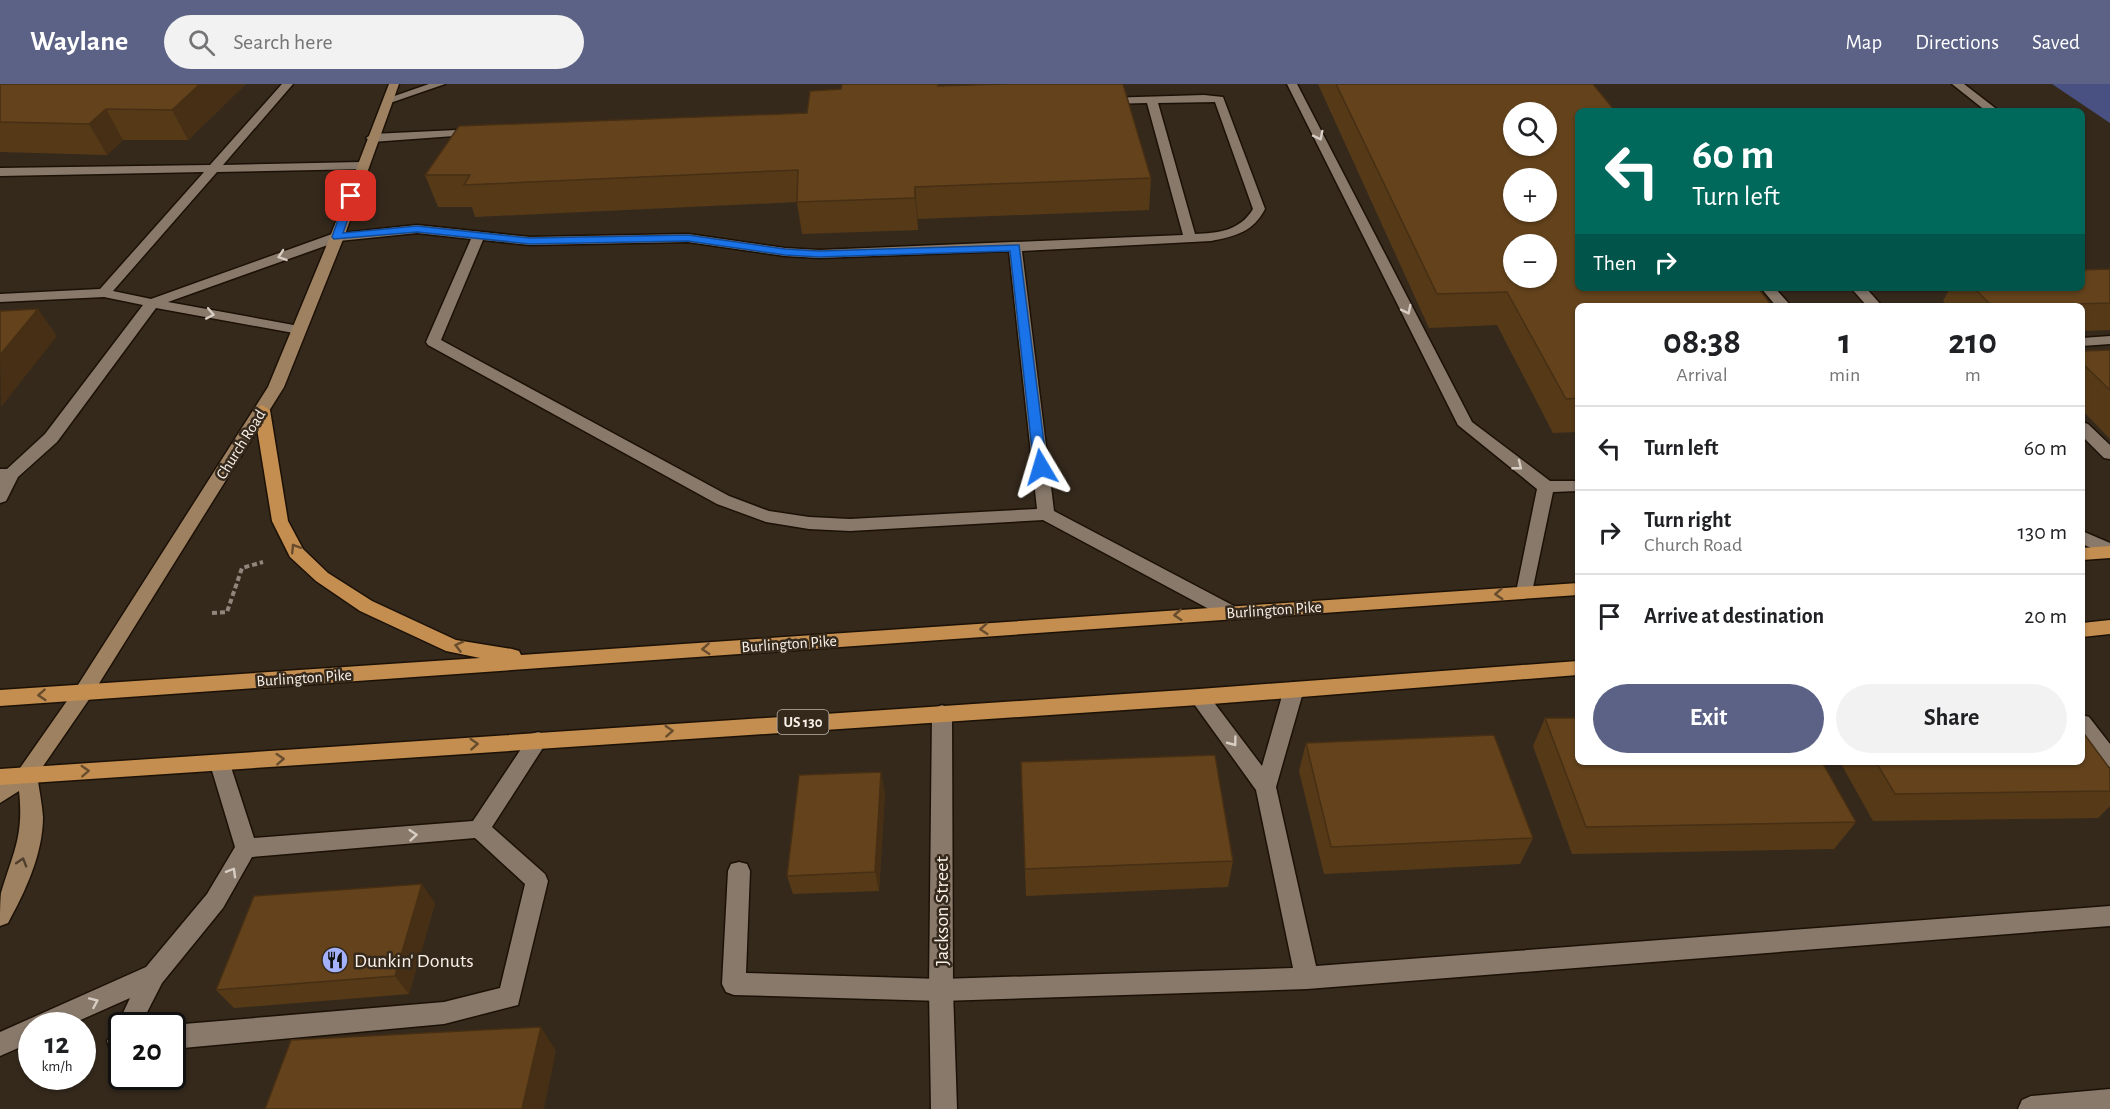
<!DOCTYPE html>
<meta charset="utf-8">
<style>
:root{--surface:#fff;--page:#f2f2f2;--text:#202124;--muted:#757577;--line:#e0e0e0;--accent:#5b6285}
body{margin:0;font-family:"Alegreya Sans",sans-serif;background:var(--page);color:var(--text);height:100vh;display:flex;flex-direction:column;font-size:22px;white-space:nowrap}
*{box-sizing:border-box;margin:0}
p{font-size:20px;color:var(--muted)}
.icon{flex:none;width:33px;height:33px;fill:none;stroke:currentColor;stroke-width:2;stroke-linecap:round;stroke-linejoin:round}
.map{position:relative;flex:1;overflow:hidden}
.details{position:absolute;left:1575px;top:219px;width:510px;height:462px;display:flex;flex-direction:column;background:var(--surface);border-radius:9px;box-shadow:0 2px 4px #0004}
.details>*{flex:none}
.top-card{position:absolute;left:1575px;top:24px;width:510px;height:183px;border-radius:9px;box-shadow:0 2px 4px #0004;background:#00695c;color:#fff;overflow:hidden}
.buttons{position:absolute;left:1503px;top:18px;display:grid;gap:12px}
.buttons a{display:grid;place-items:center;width:54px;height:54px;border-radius:50%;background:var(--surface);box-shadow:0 2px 4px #0004;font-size:30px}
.speed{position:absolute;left:18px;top:928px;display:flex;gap:12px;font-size:30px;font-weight:700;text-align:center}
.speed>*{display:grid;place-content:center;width:78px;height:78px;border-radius:50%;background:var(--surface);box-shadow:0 2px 4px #0004;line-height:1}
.speed small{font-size:15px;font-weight:400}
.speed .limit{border:3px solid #111;border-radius:9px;background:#fff;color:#111}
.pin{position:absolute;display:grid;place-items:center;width:51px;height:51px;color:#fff;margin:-26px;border-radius:12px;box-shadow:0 3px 9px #0006}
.me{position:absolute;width:66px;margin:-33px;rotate:353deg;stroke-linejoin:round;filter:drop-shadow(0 0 4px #0008)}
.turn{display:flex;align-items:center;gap:21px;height:126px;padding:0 18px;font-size:27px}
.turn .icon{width:78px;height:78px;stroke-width:2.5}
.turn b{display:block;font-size:42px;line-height:51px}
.then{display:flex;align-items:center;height:57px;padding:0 18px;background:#0003;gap:12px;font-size:22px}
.eta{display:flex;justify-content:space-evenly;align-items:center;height:102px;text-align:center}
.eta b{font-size:36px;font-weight:700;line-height:42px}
.cta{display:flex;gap:12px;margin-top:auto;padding:12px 18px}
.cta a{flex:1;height:69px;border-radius:36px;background:var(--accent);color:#fff;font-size:24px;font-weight:700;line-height:69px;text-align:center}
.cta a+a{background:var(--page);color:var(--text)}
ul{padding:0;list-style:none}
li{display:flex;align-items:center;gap:18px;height:84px;padding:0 18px;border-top:2px solid var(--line)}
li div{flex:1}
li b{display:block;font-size:22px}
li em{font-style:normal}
header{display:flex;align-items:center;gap:36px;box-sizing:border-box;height:84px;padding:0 30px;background:var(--accent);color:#fff}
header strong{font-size:28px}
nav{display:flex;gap:33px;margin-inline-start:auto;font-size:21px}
.search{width:420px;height:54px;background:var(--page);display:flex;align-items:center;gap:15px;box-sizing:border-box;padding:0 21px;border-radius:33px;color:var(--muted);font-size:22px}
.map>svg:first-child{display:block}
</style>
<header>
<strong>Waylane</strong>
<div class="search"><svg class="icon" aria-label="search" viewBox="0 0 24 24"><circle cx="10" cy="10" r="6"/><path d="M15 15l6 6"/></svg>Search here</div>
<nav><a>Map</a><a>Directions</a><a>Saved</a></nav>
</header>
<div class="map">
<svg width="2110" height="1025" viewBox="0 0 2110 1025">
<rect width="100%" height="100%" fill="#35291c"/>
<path fill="#495183" d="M 2052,0 L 2110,0 L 2110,39 Z"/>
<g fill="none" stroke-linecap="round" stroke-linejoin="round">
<defs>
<g id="service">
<path d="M 282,0 L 293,0 L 223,81 L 362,78 L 368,82 L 366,85 L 217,88 L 113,207 L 151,215 L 332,150 L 417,141 L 530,153 L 688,150 L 785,164 L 819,166 L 1183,151 L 1147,19 L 1105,20 L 1099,17 L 1105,14 L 1204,11 L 1223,13 L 1265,125 C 1253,148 1236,152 1211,157 L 1022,167 L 1054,427 L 1234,522 L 1237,527 L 1234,532 L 1228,534 L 1222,532 L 1043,436 L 850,447 L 809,445 L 766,438 L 717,420 L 428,261 L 426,258 L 471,155 L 417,149 L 339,157 L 168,218 L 299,242 L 304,243 L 306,246 L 304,249 L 299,250 L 156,224 L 57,358 L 18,393 L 6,417 L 0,419 L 0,385 L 7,385 L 45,350 L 143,221 L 104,213 L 0,218 L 0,210 L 100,205 L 204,88 L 0,92 L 0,84 L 210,81 ZM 1215,18 L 1253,125 C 1240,147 1218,149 1195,150 L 1158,19 ZM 483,156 L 530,161 L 688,158 L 785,172 L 819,174 L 1009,167 L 1037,425 L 850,435 L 809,433 L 769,427 L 729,412 L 441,256 Z"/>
<path d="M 429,0 L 445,0 L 393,18 L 385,18 L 383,16 Z"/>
<path d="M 1287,0 L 1297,0 L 1472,338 L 1550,397 L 1578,397 L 1578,407 L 1553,408 L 1531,513 L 1525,514 L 1519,513 L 1516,508 L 1537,405 L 1458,341 Z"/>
<path d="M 1952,0 L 1964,0 L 1999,27 L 1986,27 Z"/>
<path d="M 478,45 L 482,46 L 482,50 L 372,58 L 366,54 L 372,50 Z"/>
<path d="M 1761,204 L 1775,204 L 1791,222 L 1776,222 Z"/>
<path d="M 1851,204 L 1866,204 L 1882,222 L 1867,222 Z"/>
<path d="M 2110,252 L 2110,260 L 2082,262 L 2082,254 Z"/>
<path d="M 2082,338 L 2088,340 L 2110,361 L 2110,375 L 2104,374 L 2082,352 Z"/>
<path d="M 2082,447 L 2110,459 L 2110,472 L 2082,460 Z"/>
<path d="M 1294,598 L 1301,600 L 1304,605 L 1276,703 L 1316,882 L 2110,822 L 2110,842 L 1307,905 L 941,917 L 734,911 L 726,908 L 722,900 L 728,787 L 731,780 L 739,778 L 747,780 L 750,787 L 746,889 L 941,895 L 1293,884 L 1256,706 L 1189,613 L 1192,608 L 1199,605 L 1206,608 L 1262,682 L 1284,605 L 1287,600 Z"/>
<path d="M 538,648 L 545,650 L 548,656 L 492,743 L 545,790 L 548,797 L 518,921 L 444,940 L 172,965 L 172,941 L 444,918 L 500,904 L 525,800 L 475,754 L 252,773 L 223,824 L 162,899 L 140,942 L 122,942 L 122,969 L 110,965 L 107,957 L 116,944 L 130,914 L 67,942 L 32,942 L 32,958 L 0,972 L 0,948 L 146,883 L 207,810 L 235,763 L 210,680 L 213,674 L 220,672 L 227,674 L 230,680 L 254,754 L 473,737 L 531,650 Z"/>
<path d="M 2110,1005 L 2110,1025 L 2018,1025 L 2022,1016 L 2031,1012 Z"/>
</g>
<g id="minor">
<path d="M 942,621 L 949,624 L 952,629 L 953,906 L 957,1025 L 931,1025 L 929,906 L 932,629 L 935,624 Z"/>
<path d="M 2082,631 L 2089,633 L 2110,660 L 2110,683 L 2103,681 L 2082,654 Z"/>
</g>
<path id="secondary" d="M 389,0 L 399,0 L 344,153 L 284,303 L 90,614 L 37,691 C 39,705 42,719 43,733 C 43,770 25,808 8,839 L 0,842 C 0,832 0,818 1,809 C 13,769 24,752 19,707 L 0,719 L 0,699 L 20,684 L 76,604 L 268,303 L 330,153 Z"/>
<g id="trunk">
<path d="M 262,321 L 270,326 L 288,437 L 303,465 L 328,489 L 372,517 L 456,556 L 512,565 L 519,567 L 521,571 L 1578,499 L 1578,511 L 0,622 L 0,606 L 480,574 L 446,567 L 360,527 L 316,497 L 290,473 L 272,437 L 254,326 Z"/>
<path d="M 2110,462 L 2110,474 L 2082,476 L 2082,464 Z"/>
<path d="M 2110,536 L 2110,550 L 2082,553 L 2082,539 Z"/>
<path d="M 1578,577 L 1578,591 L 1199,621 L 0,701 L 0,685 L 1199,605 Z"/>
</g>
</defs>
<use href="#service" stroke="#1c1106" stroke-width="3"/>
<use href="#minor" stroke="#1c1106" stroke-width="3"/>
<use href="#secondary" stroke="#1c1106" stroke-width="3"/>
<use href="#trunk" stroke="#1c1106" stroke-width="3"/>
<path stroke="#90867c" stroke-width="4" stroke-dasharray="5 3" stroke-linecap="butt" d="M 212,529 L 227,528 L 242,484 L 263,478"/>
<use href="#service" fill="#88796b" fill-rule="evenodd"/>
<use href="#minor" fill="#88796b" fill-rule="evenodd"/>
<use href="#secondary" fill="#9e8161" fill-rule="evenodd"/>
<use href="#trunk" fill="#c38e50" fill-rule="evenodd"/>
</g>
<g fill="#563a18">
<path d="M 0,0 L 246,0 L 188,56 L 123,56 L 107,71 L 0,68 Z"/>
<path d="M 1318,0 L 1593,0 L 1578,222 L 1578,348 L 1553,349 L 1497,241 L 1429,244 Z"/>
<path d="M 938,2 L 1151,94 L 1149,126 L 918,135 L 918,146 L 802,150 L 797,118 L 475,133 L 472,123 L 438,123 L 425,91 L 807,29 Z"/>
<path d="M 2110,185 L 2110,246 L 2082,247 L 2082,222 L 1948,222 L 1943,217 L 1950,204 L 2082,204 Z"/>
<path d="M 2110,266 L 2110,355 L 2082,326 L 2082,267 Z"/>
<path d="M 1545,634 L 1856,738 L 1834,765 L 1572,770 L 1533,662 Z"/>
<path d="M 1306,659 L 1533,754 L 1520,780 L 1324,790 L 1299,687 Z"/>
<path d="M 1021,678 L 1233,777 L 1228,803 L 1026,812 Z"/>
<path d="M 1840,678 L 2082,678 L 2110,685 L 2110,722 L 2098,734 L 1873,737 Z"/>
<path d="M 885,708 L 879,807 L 793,810 L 787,792 Z"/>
<path d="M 435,819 L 409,910 L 234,924 L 216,906 Z"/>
</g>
<g fill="#462f14">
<path d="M 200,0 L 246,0 L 188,56 L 172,26 Z"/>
<path d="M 106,25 L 123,56 L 107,71 L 89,40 Z"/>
<path d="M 915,103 L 918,135 L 918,146 L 915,114 Z"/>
<path d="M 38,225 L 57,252 L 1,323 L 0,271 Z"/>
<path d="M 881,688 L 885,708 L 879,807 L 875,788 Z"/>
<path d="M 422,800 L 435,819 L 409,910 L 395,892 Z"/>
<path d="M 541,943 L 556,967 L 544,1025 L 522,1025 Z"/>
</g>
<g fill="#64431c" stroke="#462f14" stroke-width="1.5" fill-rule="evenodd">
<path d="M 0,0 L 200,0 L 172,26 L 106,25 L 89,40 L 0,38 Z"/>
<path d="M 842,0 L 938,0 L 938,2 L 1004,0 L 1123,0 L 1151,94 L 915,103 L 915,114 L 797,118 L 798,86 L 464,101 L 470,91 L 425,91 L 459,42 L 807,29 L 810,7 L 841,5 Z"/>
<path d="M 1336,0 L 1593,0 L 1615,27 L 1578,27 L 1578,204 L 1758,204 L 1772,222 L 1578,222 L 1578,314 L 1566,315 L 1507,208 L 1437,210 ZM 1514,28 L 1546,28 L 1546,62 L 1514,62 ZM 1514,94 L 1546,94 L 1546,128 L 1514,128 ZM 1514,160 L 1546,160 L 1546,194 L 1514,194 Z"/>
<path d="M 2110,185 L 2110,219 L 1992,222 L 1974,204 L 2082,204 L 2082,186 Z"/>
<path d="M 38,225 L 0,271 L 0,227 Z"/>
<path d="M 2110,266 L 2110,306 L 2082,279 L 2082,267 Z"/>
<path d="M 1545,634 L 1578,634 L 1578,678 L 1822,678 L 1856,738 L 1586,743 Z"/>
<path d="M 2082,647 L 2110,685 L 2110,707 L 1895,710 L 1876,678 L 2082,678 Z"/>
<path d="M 1494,651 L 1533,754 L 1331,763 L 1306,659 Z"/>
<path d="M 1215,671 L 1233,777 L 1025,785 L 1021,678 Z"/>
<path d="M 881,688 L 875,788 L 787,792 L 799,691 Z"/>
<path d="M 422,800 L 395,892 L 216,906 L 254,812 Z"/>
<path d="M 541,943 L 522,1025 L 265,1025 L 291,956 Z"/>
</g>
<defs><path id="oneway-chevron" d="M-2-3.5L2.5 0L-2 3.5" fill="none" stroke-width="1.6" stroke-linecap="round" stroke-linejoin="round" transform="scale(1.5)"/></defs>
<g stroke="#d7cdc3">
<use href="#oneway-chevron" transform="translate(1319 52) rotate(63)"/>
<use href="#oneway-chevron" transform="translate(282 172) rotate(161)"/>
<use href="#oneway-chevron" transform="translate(1407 226) rotate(63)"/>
<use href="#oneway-chevron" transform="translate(210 230) rotate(11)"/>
<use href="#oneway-chevron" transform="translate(1518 382) rotate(38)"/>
<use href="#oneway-chevron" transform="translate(1233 658) rotate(53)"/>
<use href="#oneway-chevron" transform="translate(413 751) rotate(-5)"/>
<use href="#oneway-chevron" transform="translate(232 788) rotate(-60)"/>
<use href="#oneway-chevron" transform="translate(94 918) rotate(-24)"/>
</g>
<g stroke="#674c2e">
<use href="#oneway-chevron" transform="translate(295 464) rotate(-122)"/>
<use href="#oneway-chevron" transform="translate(1499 510) rotate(176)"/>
<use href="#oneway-chevron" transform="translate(1178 531) rotate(176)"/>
<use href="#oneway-chevron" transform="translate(984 545) rotate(176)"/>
<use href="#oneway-chevron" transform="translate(459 562) rotate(-166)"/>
<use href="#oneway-chevron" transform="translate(706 565) rotate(176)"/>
<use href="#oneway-chevron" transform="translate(42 611) rotate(176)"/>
<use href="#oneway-chevron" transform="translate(669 647) rotate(-4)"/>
<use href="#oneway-chevron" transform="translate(474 660) rotate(-4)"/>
<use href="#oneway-chevron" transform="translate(280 675) rotate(-4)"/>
<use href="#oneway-chevron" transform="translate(85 687) rotate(-3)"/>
</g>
<use stroke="#4f3f2d" href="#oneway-chevron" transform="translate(22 778) rotate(-73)"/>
<path fill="#1a73e8" stroke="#114b97" stroke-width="1.5" d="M 351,109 L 356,112 L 343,149 L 417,142 L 530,154 L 688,151 L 785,165 L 819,167 L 1019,161 L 1047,383 L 1041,387 L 1034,383 L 1010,167 L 819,173 L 785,171 L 688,157 L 530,160 L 417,148 L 334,155 L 332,153 L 346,112 Z"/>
<defs>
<symbol id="restaurant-disc" viewBox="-11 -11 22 22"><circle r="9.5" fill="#a4b2fc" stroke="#35291c"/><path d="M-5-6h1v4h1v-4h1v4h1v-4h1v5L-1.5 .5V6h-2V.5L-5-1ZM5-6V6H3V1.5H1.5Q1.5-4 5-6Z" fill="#111"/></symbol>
</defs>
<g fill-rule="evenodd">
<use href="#restaurant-disc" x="320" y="861" width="30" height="30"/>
</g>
<g text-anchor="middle" stroke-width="5" stroke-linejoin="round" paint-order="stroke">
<rect fill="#35291c" stroke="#beb5ac" stroke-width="1.5" x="777.5" y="626" width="51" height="24" rx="4.5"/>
<g font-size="15" font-weight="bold" fill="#f9f1e9">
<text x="803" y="643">US 130</text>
</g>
<g font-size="16" fill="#f9f1e9" stroke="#35291c">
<text transform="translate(240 360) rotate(-58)" y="6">Church Road</text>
<text transform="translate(1274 525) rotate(-4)" y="6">Burlington Pike</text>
<text transform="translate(789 559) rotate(-4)" y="6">Burlington Pike</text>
<text transform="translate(304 593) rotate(-4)" y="6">Burlington Pike</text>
</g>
<g font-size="20" fill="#f9f1e9" stroke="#35291c">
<text transform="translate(941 827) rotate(-90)" y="7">Jackson Street</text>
</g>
<g font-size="20" fill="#f9f1e9" stroke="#35291c" text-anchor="start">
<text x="354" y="883">Dunkin' Donuts</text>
</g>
</g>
</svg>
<div class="buttons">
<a><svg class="icon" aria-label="search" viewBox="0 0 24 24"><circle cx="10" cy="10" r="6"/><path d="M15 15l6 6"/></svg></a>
<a>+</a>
<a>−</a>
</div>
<div class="speed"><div>12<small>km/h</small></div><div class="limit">20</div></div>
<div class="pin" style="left:351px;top:112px;background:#d93025"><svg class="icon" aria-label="arrive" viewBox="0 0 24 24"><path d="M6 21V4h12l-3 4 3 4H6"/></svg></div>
<svg class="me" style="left:1041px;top:383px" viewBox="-20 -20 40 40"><path d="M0-17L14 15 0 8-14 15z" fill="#1a73e8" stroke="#fff" stroke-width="4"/></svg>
<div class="top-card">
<div class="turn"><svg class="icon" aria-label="left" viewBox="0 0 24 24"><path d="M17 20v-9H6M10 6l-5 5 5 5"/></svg><div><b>60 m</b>Turn left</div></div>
<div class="then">Then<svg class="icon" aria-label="right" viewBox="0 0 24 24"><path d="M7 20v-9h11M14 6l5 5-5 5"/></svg></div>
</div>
<section class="details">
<div class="eta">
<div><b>08:38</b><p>Arrival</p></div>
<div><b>1</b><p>min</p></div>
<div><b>210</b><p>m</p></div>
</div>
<ul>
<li><svg class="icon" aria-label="left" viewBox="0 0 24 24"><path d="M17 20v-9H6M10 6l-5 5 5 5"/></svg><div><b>Turn left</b></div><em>60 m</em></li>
<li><svg class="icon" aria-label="right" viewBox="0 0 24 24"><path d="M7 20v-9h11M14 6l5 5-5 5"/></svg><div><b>Turn right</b><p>Church Road</p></div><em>130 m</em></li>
<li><svg class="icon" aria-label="arrive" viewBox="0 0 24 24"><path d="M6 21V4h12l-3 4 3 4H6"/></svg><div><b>Arrive at destination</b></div><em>20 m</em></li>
</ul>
<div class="cta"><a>Exit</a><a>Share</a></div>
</section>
</div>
